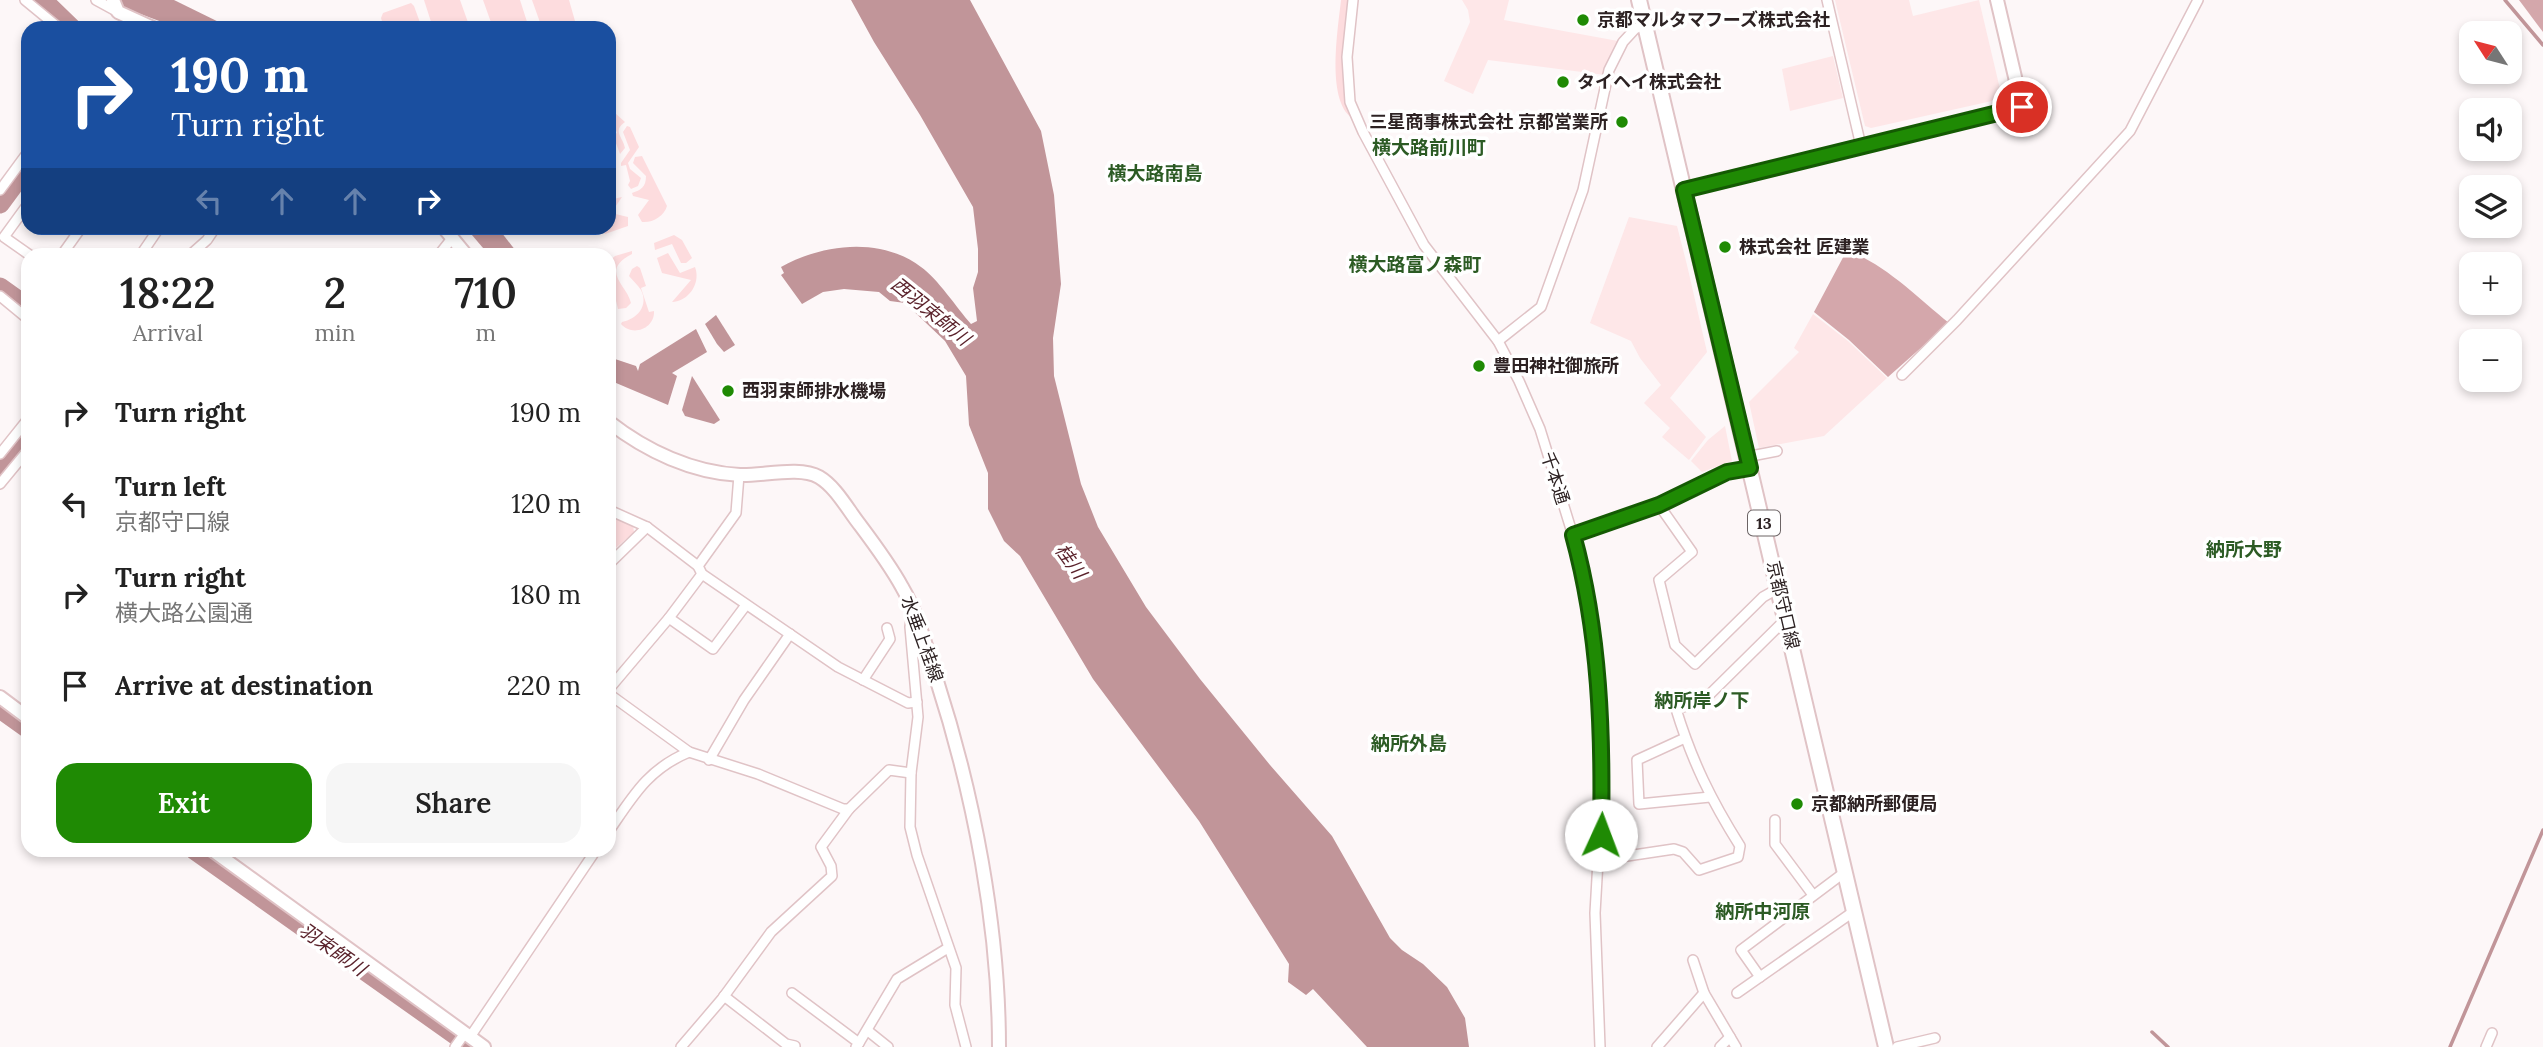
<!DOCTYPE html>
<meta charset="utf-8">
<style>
:root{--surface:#fff;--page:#f6f6f6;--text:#222;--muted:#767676;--accent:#1f8a04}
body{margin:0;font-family:Lora,"Noto Sans JP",serif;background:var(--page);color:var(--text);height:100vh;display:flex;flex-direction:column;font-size:26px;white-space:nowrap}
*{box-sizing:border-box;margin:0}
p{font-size:23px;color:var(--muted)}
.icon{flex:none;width:38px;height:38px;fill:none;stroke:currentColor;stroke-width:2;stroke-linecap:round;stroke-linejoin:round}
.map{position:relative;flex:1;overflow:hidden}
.side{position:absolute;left:21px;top:248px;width:595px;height:609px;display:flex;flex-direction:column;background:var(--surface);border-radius:21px;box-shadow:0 4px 10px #0003}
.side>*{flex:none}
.top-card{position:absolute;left:21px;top:21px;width:595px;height:214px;border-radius:21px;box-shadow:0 4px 10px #0003;background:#1a4fa0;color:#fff;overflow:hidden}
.needle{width:46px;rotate:306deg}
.controls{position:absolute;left:2459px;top:21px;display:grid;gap:14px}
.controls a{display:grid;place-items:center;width:63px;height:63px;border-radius:14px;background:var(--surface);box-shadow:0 4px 10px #0003;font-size:35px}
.pin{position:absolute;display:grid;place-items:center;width:60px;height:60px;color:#fff;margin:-30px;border:4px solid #fff;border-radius:50%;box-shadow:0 2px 7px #0007}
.me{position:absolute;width:77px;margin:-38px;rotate:2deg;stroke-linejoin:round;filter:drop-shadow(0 0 5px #0008)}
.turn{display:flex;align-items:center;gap:24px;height:147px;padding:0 35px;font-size:32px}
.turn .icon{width:91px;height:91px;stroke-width:2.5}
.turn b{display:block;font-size:49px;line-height:60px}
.lanes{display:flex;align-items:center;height:66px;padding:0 35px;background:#0003;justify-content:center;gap:35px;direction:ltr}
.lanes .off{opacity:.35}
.eta{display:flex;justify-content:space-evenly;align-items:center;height:119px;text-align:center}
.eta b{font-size:42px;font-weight:600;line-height:49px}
.cta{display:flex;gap:14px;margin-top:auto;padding:14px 35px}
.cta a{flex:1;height:80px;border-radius:21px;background:var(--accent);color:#fff;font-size:28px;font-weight:600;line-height:80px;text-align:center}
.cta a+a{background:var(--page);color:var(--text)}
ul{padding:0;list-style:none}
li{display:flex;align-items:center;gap:21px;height:91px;padding:0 35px}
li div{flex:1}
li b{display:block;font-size:26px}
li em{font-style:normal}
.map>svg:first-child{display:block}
</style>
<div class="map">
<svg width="2543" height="1047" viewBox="0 0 2543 1047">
<rect width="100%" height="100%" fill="#fdf7f8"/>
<g fill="#fee7e8">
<path d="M 1462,0 L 1509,0 L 1504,20 L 1618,41 L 1611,53 L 1605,75 L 1488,60 L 1473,94 L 1444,81 L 1470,22 L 1468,10 Z"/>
<path d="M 1835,0 L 1909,0 L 1913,16 L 1979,0 L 2000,89 L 1992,101 L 1871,128 L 1865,126 Z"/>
<path d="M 1833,56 L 1843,98 L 1790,111 L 1782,69 Z"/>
<path d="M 1629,217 L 1677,226 L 1687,265 L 1707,352 L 1670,398 L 1706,437 L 1689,460 L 1662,437 L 1670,428 L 1644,403 L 1661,385 L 1640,358 L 1631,341 L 1590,323 Z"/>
<path d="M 1813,314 L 1848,341 L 1887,378 L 1824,436 L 1759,448 L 1749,402 L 1799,352 L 1794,348 Z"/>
<path d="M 1725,426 L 1732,461 L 1702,472 L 1691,461 L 1708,440 Z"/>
</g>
<g fill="#fddcde">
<path d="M 424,0 L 460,0 L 470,28 L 433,28 Z"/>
<path d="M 483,0 L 520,0 L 529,28 L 493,28 Z"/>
<path d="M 532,0 L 569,0 L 577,28 L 542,28 Z"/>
<path d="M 1341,0 L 1350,0 L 1352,118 C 1326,99 1338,29 1341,0 Z"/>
<path d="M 411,3 L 414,6 L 422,28 L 384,28 L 381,18 L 383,13 Z"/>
<path d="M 615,113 L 625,122 C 612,131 623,137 625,148 L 620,154 L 613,135 L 617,133 L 613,122 L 609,123 L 610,117 Z"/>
<path d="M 627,126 L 630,127 L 639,147 L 628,163 L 630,169 L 641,178 L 638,186 L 631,189 L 628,185 L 630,181 L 626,165 L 621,166 L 621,163 L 630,150 L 623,132 Z"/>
<path d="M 642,156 L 667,206 C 664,216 653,223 642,222 L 638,215 L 649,200 L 633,196 L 632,193 C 641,190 646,187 646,176 L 633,163 L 635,157 Z"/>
<path d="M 622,197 L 611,213 L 628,217 L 628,226 L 605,234 L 599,228 L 609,228 L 609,200 Z"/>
<path d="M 674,235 L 682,240 L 692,258 L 686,263 L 681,263 L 672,244 L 655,250 L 654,243 Z"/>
<path d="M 632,251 L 632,254 C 599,271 627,285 631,303 L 626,308 L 618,309 L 609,272 L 609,261 L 615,256 Z"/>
<path d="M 668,253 L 680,273 L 695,267 C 701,283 689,301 672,302 L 691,280 L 662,273 L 657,258 Z"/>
<path d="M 637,266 L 640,268 L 646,286 L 641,288 L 649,312 L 654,311 C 655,329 632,337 621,324 L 622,322 C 637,319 649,306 641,290 C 638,285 633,281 629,276 L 632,269 Z"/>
<path d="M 609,514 L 633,525 L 634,532 L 609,554 Z"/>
</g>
<g fill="#d4a7ab">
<path d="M 2519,0 L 2543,0 L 2543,32 Z"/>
<path d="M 1847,250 C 1886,265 1917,297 1949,323 L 1888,377 L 1849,340 L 1814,312 Z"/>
</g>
<g fill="#c19599">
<path d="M 103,0 L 174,0 L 231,28 L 178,28 Z"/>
<path d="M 851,0 L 970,0 L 1041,131 L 1054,195 L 1061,284 L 1053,338 L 1054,376 L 1081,484 L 1098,527 L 1146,607 L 1200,679 L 1270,765 L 1332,836 L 1390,938 L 1402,950 L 1423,964 L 1447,987 L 1465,1018 L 1469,1047 L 1367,1047 L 1313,989 L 1306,995 L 1288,982 L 1289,964 L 1199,821 L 1093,679 L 1020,556 L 1004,541 L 988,509 L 988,473 L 969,425 L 966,376 L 945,341 L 905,303 L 890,301 L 879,292 L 844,289 L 823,292 L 802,304 L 781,275 L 784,273 L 781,267 C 822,244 880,236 921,267 C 937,278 957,308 971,324 L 977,321 L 973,288 L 978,272 L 978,249 L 973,207 L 920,115 L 874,42 Z"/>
<path d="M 466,228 L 498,228 L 519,255 L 489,255 Z"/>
<path d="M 716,315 L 735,345 L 724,352 L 717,344 L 705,324 Z"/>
<path d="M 696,329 L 707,352 L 672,373 L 677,376 L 668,405 L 609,380 L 609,357 L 636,366 L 638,371 L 640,364 Z"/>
<path d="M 692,376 L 720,420 L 714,424 L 685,416 L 682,410 Z"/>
</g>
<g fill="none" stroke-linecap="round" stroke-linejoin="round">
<g stroke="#c19599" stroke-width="3.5">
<path d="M 2505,0 L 2543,45"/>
<path d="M 2152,1032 L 2168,1047"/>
<path d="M 2450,1047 L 2543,830"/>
</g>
<g stroke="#c19599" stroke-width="19">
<path d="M 43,0 L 72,28"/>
<path d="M 0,204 L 28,166"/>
<path d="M 0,287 L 28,307"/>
<path d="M 0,468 L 28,432"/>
<path d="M 0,709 L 28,729"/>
<path d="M 194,850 L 472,1047"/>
</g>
<defs>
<g id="street">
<path d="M 25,0 L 59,28"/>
<path d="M 96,0 L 118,12"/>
<path d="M 1353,0 L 1347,57 L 1350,102 L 1363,132 L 1424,245 L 1498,341 L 1519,381 L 1540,429 L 1579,555 L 1596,648 L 1600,726 L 1602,791 L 1595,913 L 1600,1047"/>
<path d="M 1827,0 L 1861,146"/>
<path d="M 0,190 L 28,152"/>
<path d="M 28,204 L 4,237 L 31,256"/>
<path d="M 61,256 L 81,228"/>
<path d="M 140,256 L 159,228"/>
<path d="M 189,256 L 207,240 L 215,228"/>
<path d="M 438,256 L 453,237"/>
<path d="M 0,296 L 28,319"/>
<path d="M 1498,341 L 1541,307 L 1583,190 L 1609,70 L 1623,42 L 1635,29 L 1645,24"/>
<path d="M 1902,375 L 1957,320 L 2130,131 L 2198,0"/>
<path d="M 0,454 L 28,419"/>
<path d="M 1746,457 L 1777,451"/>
<path d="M 0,484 L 28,450"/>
<path d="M 1659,505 L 1692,552 L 1659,580 L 1675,645 L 1695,664 L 1763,597 L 1779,588"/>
<path d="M 609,510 L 647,527 L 698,566 L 702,574 L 838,667 L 908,703 L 917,702"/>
<path d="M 1573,535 L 1659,505 L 1727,472 L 1750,468"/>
<path d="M 609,564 L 647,527"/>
<path d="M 698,566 L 736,513 L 739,475"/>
<path d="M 702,574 L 669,618 L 713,649 L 746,605"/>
<path d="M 912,611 L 910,627 L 918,717 L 911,773 L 910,827 L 917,855 L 956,968 L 955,1005 L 966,1047"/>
<path d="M 863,680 L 890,639 L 887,628"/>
<path d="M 609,689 L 669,618"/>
<path d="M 609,694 L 689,752 L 758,774 L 843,809 L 849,809 L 889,770 L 911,773"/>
<path d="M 1685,738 L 1637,760 L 1639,804 L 1710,797"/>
<path d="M 709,760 L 744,700 L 790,634"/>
<path d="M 1775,820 L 1775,844 L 1813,895"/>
<path d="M 609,831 C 633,796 648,769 689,752"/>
<path d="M 1600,856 L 1607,859 L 1674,849 L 1683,852 L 1699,870 L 1738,857 L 1740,846 C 1711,800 1692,761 1676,709 L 1703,701 L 1786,619"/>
<path d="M 1693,960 L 1704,993"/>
<path d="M 1760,977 L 1741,950 L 1845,872"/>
<path d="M 792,993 L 859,1043 L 856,1047"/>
<path d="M 1737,993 L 1853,912"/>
<path d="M 724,996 L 786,1044 L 795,1046"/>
<path d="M 868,1031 L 888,1047"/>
<path d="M 470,1037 L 596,850"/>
<path d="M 859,1043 L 897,979 L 948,948"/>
<path d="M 455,1047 L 465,1033"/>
<path d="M 681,1047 L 722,999 L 771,932 L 832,876 L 831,866 L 821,847 L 849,809"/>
<path d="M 1657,1047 L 1704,993 L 1736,1047"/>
<path d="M 1720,1047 L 1730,1037"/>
<path d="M 1897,1047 L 1935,1038"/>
<path d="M 2486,1047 L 2492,1033"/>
</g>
<g id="secondary">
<path d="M 113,0 L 118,12 L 153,28"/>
<path d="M 1684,190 L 2022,107 L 1997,0"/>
<path d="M 444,228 L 467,256"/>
<path d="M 609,422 C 646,451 693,473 740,475 C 762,476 800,466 819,477 C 836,487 848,510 860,525 C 875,545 890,565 902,587 C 919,616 927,650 937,681 C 974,796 999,927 999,1047"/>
<path d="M 0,697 L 28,718"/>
<path d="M 212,850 L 484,1047"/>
</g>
<path id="primary" d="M 1639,0 L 1886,1047"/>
</defs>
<use href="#street" stroke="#e0c3c6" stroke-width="12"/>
<use href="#secondary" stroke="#e0c3c6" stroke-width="16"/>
<use href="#primary" stroke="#e0c3c6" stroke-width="18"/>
<use href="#street" stroke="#fff" stroke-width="9"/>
<use href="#secondary" stroke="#fff" stroke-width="12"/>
<use href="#primary" stroke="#fff" stroke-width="14"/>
</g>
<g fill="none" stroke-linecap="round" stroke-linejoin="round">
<defs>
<path id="route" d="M 1601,835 C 1603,734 1600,633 1573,535 L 1659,505 L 1727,472 L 1750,468 L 1684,190 L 2022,107"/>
</defs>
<use href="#route" stroke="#145a03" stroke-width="18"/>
<use href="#route" stroke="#1f8a04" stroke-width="12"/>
</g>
<g fill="#1f8a04" stroke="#fff" stroke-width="2.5">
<circle cx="1583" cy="20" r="7"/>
<circle cx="1563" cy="82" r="7"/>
<circle cx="1622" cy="122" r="7"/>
<circle cx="1725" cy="247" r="7"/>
<circle cx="1479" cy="366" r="7"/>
<circle cx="728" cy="391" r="7"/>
<circle cx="1797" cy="804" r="7"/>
</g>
<g text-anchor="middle" stroke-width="7" stroke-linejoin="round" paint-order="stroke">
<rect fill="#fff" stroke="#6c6465" stroke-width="2" x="1748" y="510.5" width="32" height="25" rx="5"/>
<g font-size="16" font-weight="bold" fill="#2d2223">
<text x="1764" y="529">13</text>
</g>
<g font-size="18" font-weight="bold" fill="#2d2223" stroke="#fff" text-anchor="start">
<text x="1597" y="26">京都マルタマフーズ株式会社</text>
<text x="1577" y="88">タイヘイ株式会社</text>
<text x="1608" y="128" text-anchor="end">三星商事株式会社 京都営業所</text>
<text x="1739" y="253">株式会社 匠建業</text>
<text x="1493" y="372">豊田神社御旅所</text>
<text x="742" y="397">西羽束師排水機場</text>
<text x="1811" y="810">京都納所郵便局</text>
</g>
<g font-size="18" fill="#2d2223" stroke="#fff">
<text transform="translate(1555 478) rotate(72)" y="6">千本通</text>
<text transform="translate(1783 605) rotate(77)" y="6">京都守口線</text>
<text transform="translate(922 639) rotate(70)" y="6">水垂上桂線</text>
</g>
<g font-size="19" font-weight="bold" fill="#2c5b24" stroke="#fff">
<text x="1429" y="154">横大路前川町</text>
<text x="1155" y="180">横大路南島</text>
<text x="1415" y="271">横大路富ノ森町</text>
<text x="2244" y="556">納所大野</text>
<text x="1702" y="707">納所岸ノ下</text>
<text x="1409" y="750">納所外島</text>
<text x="1763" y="918">納所中河原</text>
</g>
<g font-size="19" font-style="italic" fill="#5a222b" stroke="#fff">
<text transform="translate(931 311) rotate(39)" y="7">西羽束師川</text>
<text transform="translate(1071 561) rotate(54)" y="7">桂川</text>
<text transform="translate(333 949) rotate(35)" y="7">羽束師川</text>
</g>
</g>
</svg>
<div class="controls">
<a><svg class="needle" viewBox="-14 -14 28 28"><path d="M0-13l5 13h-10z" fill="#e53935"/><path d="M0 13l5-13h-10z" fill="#767676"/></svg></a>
<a><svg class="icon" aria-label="sound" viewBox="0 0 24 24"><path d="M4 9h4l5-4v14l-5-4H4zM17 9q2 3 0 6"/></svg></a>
<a><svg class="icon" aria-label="layers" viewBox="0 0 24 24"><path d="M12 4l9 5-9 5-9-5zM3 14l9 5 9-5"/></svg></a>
<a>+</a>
<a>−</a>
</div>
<div class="pin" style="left:2022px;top:107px;background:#d93025"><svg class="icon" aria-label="arrive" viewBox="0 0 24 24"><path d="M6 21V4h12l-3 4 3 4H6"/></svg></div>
<svg class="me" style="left:1601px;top:835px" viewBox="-20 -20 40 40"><circle r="19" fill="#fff"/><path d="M0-13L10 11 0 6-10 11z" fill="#1f8a04"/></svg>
<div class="top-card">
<div class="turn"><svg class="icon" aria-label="right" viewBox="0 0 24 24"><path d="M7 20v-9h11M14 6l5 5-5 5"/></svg><div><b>190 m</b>Turn right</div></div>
<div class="lanes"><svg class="icon off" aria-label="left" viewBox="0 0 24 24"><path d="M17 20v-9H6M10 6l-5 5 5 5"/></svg><svg class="icon off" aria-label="ahead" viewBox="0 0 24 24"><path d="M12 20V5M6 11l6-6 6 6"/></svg><svg class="icon off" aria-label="ahead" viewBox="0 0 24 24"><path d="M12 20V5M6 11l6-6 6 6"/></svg><svg class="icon" aria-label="right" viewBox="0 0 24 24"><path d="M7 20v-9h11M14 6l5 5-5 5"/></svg></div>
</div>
<section class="side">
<div class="eta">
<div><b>18:22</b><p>Arrival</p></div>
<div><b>2</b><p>min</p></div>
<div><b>710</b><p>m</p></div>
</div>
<ul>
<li><svg class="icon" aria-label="right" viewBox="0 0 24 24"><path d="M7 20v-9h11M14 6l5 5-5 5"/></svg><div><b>Turn right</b></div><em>190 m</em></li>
<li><svg class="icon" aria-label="left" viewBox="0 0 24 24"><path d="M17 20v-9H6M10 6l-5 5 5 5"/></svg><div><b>Turn left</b><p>京都守口線</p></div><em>120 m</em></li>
<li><svg class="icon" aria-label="right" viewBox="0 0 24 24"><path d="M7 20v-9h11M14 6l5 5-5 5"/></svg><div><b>Turn right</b><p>横大路公園通</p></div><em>180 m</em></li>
<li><svg class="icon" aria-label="arrive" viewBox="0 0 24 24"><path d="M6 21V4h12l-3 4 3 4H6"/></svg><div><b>Arrive at destination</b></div><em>220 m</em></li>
</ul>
<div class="cta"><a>Exit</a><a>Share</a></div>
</section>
</div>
